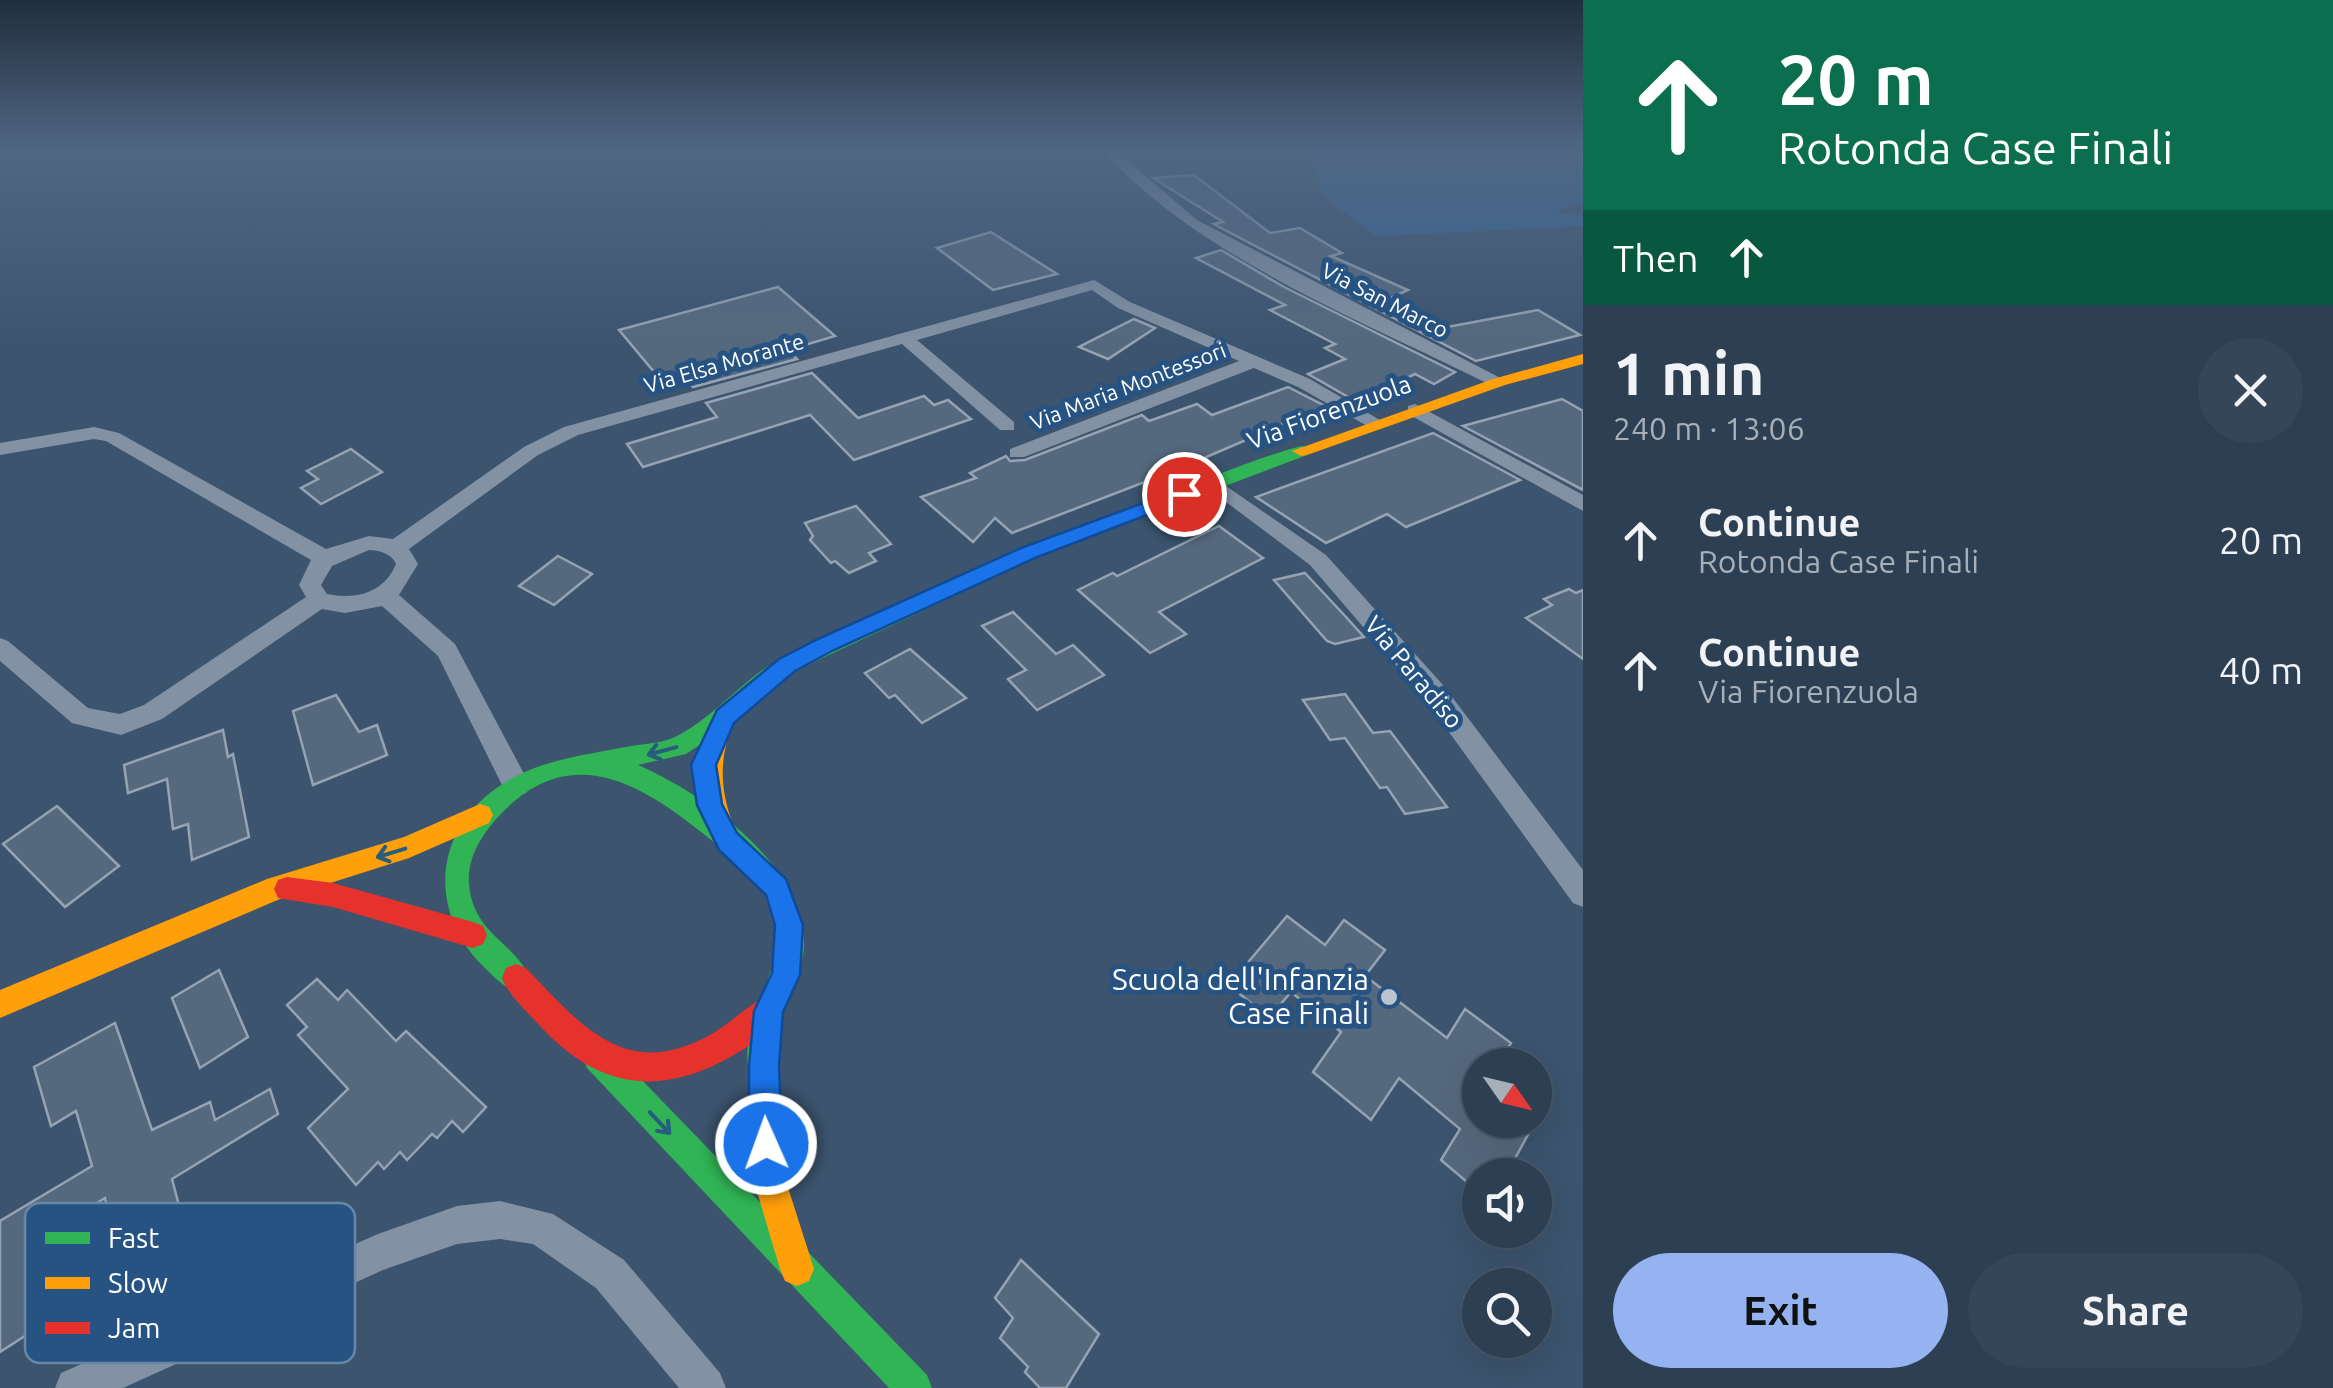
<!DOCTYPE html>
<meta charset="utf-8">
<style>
:root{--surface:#2d3f52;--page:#354659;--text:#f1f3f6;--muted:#a7afb8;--line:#485869;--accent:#95b2f1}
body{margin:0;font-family:Ubuntu,sans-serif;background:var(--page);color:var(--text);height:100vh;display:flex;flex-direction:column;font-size:38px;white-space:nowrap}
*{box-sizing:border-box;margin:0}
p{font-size:32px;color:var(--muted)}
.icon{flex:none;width:55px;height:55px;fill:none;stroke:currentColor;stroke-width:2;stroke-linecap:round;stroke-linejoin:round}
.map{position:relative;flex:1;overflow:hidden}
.details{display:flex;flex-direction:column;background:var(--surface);width:750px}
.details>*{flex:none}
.guide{background:#0b6e4f;color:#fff;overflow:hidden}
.needle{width:65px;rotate:124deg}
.controls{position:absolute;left:1462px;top:1048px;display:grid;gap:20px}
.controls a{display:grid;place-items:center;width:90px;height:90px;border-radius:50%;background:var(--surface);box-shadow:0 10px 40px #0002,0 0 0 2px var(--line);font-size:50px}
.pin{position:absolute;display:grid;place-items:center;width:85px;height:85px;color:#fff;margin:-42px;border:5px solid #fff;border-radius:50%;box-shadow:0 2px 10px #0007}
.me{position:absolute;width:110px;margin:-55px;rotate:358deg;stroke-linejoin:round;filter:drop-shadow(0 0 8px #0008)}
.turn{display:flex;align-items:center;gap:35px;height:210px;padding:0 30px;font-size:45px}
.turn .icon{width:130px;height:130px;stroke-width:2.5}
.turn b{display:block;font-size:70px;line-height:85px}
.then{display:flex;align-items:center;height:95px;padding:0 30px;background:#0003;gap:20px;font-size:38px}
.round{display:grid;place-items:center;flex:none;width:105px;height:105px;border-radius:52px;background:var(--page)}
.overview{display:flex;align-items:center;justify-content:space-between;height:170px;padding:0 30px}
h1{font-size:60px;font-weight:600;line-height:75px}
.button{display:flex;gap:20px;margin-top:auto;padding:20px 30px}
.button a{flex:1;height:115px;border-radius:60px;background:var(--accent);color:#111;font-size:40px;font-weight:600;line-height:115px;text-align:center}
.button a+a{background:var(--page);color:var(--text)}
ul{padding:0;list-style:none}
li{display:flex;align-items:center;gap:30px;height:130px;padding:0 30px}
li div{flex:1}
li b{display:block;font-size:38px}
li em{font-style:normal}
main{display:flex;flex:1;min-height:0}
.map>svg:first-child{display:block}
</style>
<main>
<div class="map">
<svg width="1583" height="1388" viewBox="0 0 1583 1388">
<rect width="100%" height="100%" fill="#3c546e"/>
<path fill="#336394" d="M 1309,150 L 1583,150 L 1583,202 L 1555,212 L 1583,216 L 1583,226 L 1376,236 L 1324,197 Z"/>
<g fill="#55697e" stroke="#95a3b2" stroke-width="2.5">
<path d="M 1194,175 L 1270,233 L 1300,228 L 1342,253 L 1331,256 L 1408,290 L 1386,300 L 1442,328 L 1538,310 L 1580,335 L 1476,361 L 1219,227 L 1214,224 L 1223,222 L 1153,178 Z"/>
<path d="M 991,232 L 1057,274 L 993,290 L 937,248 Z"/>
<path d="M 1221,250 L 1284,287 L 1455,372 L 1434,384 L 1415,374 L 1357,402 L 1308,374 L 1345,359 L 1325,348 L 1335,344 L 1270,310 L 1285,305 L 1196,258 Z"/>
<path d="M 778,287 L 835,336 L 788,350 L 797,359 L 693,387 L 686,379 L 665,385 L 619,330 Z"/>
<path d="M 1134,319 L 1155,328 L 1108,359 L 1079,347 Z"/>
<path d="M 812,373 L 858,418 L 924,396 L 934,405 L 948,400 L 971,419 L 854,460 L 810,415 L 643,467 L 627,444 L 717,417 L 706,403 Z"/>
<path d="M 1288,387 L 1325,406 L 1176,470 L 1012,533 L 995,518 L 973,542 L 921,497 L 976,478 L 970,473 L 1006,456 L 1010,461 L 1025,460 L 1142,415 L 1149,421 L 1197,404 L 1212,415 Z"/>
<path d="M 1562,399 L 1583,411 L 1583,490 L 1463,426 Z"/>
<path d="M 1433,433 L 1520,480 L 1406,527 L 1387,514 L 1326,543 L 1256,497 Z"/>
<path d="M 351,449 L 382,472 L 321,504 L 301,488 L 318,479 L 307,471 Z"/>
<path d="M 856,506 L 891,544 L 869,553 L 876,561 L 849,573 L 835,561 L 831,563 L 810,540 L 813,536 L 805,523 Z"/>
<path d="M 1219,526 L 1263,558 L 1159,612 L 1186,634 L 1150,653 L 1078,590 L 1113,573 L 1117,576 Z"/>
<path d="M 558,556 L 592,574 L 554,605 L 519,586 Z"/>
<path d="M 1305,573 L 1346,617 L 1364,637 L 1335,644 L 1327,641 L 1274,580 Z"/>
<path d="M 1569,589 L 1576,593 L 1583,590 L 1583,659 L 1526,618 L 1552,605 L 1544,599 Z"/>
<path d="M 1013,612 L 1056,654 L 1073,645 L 1104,675 L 1037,710 L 1008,679 L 1026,670 L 982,626 Z"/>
<path d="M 910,649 L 966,698 L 922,723 L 895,695 L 889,698 L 865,673 Z"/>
<path d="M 1345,694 L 1373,733 L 1390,731 L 1447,807 L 1405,814 L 1387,787 L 1380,788 L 1345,738 L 1330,740 L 1303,700 Z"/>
<path d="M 336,695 L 359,732 L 377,725 L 387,755 L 313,785 L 293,711 Z"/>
<path d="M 223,730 L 228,757 L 233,754 L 249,837 L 192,860 L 188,824 L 173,829 L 167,779 L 128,793 L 124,765 Z"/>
<path d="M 57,806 L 119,866 L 65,907 L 3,844 Z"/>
<path d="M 1287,916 L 1325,945 L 1344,920 L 1385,950 L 1365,976 L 1447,1038 L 1465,1009 L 1511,1043 L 1498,1065 L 1480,1065 L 1480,1120 L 1536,1120 L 1506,1175 L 1480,1175 L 1480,1193 L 1441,1160 L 1460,1129 L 1399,1078 L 1371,1120 L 1313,1072 L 1341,1032 L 1291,992 L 1269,1018 L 1229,985 Z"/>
<path d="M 219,970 L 248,1037 L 200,1068 L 172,998 Z"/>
<path d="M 317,979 L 338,1000 L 347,990 L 396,1041 L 406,1031 L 486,1107 L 463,1132 L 452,1121 L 437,1138 L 432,1134 L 407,1160 L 400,1152 L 384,1169 L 378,1162 L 356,1185 L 308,1128 L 348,1089 L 298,1035 L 307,1027 L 287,1005 Z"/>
<path d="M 115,1023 L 152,1130 L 210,1102 L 215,1120 L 270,1089 L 278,1114 L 172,1179 L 186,1232 L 121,1274 L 105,1198 L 59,1227 L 73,1305 L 0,1352 L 0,1221 L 92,1166 L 76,1111 L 51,1126 L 34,1067 Z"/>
<path d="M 1021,1260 L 1099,1334 L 1066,1388 L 1040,1388 L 1025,1372 L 1028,1367 L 1000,1338 L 1013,1318 L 995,1298 Z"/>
</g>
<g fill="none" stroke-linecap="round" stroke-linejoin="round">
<g fill="#8292a4" fill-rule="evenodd">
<path d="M 1102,150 L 1115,150 L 1197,220 L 1508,382 L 1499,387 L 1493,386 C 1365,322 1198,257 1102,150 Z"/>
<path d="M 1094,280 L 1130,302 L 1310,379 L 1385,423 L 1376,429 L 1369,427 L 1298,387 L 1254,368 L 1024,457 L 1010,457 L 1010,449 L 1239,361 L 1118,308 L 1092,290 L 917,340 L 1014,422 L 1014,430 L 1000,430 L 902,344 L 578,435 L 538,455 L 409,549 L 418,564 L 399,595 L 455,644 L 530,785 L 526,793 L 516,796 L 506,793 L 438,656 L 382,606 L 345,613 L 322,609 L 162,719 L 121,735 L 72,723 L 0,661 L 0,638 L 8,641 L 88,708 L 120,714 L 144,705 L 306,597 L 299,585 L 311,560 L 106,441 L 94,439 L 0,455 L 0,443 L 94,427 L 119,433 L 326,549 L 369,536 L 393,539 L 524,447 L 564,427 ZM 369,550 C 379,550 392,554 396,564 C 384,593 356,600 327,594 L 321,585 L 332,566 Z"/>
<path d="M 1415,404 L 1583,495 L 1583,511 L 1408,414 L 1408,406 Z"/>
<path d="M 1213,477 L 1326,555 L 1443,685 L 1583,870 L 1583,907 L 1573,903 L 1425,699 L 1310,565 L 1206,487 L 1203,483 Z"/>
<path d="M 500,1201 L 553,1214 L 624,1260 L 720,1373 L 726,1388 L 679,1388 L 596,1288 L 533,1244 L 500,1239 L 457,1244 L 383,1270 L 123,1388 L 55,1388 L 61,1373 L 378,1234 L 457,1206 Z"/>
</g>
<g fill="#30b455" fill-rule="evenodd">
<path d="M 1301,446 L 1307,447 L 1307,455 L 1035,558 L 795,671 L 733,723 L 686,754 L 638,765 C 703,793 804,865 804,943 C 804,971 788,990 782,1016 C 776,1039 784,1063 775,1085 L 764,1089 L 753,1085 C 727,1021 801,963 769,900 C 755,874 728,853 705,835 C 640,783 569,739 498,817 C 481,836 467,858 469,885 C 474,935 514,941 530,978 L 526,988 L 516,992 C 502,986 492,975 481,964 C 431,913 433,838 490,793 C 531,760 581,756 631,746 C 645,744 662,743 675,737 C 716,717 744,677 784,657 C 905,596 1032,544 1159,497 C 1206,480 1253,459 1301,446 Z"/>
<path d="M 598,1042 L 609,1046 L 927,1375 L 932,1388 L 889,1388 L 587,1068 L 583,1057 L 587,1046 Z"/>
</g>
<g fill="#ff9f0a" fill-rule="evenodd">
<path d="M 1583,354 L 1583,364 L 1505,385 L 1307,455 L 1301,456 L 1292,451 L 1493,379 Z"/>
<path d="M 725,708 L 733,711 L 736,717 C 717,759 719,794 738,836 L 734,844 L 725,847 L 716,844 C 693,796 692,758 717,711 Z"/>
<path d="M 480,804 L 489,807 L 493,815 L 489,823 L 409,858 L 280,899 L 0,1018 L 0,990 L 267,879 L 404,837 Z"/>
<path d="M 764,1059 L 775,1063 L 779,1074 L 784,1175 L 814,1269 L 809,1281 L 797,1286 L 785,1281 L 780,1269 L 752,1175 L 749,1074 L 753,1063 Z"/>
</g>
<g fill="#e5322d" fill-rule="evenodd">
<path d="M 287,877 L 333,883 L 473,922 L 483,926 L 487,935 L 483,944 L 473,948 L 333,907 L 278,898 L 274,889 L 278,880 Z"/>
<path d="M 516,964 L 526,968 C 581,1025 625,1082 710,1035 C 730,1024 747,1005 768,996 L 778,1001 L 783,1011 C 774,1031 750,1046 732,1056 C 659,1098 597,1088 540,1026 C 526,1011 509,996 502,978 L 506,968 Z"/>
</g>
</g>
<defs><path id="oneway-shaft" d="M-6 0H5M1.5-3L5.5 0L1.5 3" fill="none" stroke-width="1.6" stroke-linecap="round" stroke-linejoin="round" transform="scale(2.5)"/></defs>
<g stroke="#285d7e">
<use href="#oneway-shaft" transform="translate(662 751) rotate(165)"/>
<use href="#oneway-shaft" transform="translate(391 853) rotate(163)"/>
<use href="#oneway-shaft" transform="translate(660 1123) rotate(47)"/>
</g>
<linearGradient id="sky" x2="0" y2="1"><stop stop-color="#212e3c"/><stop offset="0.44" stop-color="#506784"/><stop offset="1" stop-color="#506784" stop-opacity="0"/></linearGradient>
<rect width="1583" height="344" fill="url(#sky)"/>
<path fill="#1a73e8" stroke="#114b97" stroke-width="2.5" d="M 1184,488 L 1194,494 L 1191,498 L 1035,558 L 834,650 L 795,671 L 734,723 L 716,765 L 722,804 L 737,833 L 786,879 L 803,925 L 800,975 L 783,1012 L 779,1066 L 782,1144 L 777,1156 L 766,1160 L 754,1156 L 749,1144 L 749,1066 L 754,1011 L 772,973 L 775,925 L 766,895 L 719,850 L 697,805 L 691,765 L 717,710 L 779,659 L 818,639 L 1021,548 Z"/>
<circle fill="#bbc3cc" stroke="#275383" stroke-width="4" cx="1389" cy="997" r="10"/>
<g text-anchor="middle" stroke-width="10" stroke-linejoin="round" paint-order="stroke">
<g font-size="22" fill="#fff" stroke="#275383">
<text transform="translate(1385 300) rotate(27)" y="8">Via San Marco</text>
<text transform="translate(724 363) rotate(-16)" y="8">Via Elsa Morante</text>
<text transform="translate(1128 386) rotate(-21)" y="8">Via Maria Montessori</text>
</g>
<g font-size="25" fill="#fff" stroke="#275383">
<text transform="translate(1329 412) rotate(-20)" y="9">Via Fiorenzuola</text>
<text transform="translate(1414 672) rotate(50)" y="9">Via Paradiso</text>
</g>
<g font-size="30" fill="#fff" stroke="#275383" text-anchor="end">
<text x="1369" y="990">Scuola dell'Infanzia<tspan x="1369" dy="34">Case Finali</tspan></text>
</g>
</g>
<rect x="25" y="1203" width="330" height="160" rx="15" fill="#275383" stroke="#6887a8" stroke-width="2.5"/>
<rect x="45" y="1232" width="45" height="12" fill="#30b455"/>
<rect x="45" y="1277" width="45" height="12" fill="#ff9f0a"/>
<rect x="45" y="1322" width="45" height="12" fill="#e5322d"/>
<g font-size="28" fill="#fff">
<text x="108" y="1248">Fast</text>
<text x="108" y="1293">Slow</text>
<text x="108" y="1338">Jam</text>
</g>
</svg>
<div class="controls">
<a><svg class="needle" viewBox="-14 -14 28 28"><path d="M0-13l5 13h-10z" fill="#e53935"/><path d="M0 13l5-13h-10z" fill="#a7afb8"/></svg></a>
<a><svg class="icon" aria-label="sound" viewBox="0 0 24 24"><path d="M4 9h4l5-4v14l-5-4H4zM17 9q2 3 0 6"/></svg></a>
<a><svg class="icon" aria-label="search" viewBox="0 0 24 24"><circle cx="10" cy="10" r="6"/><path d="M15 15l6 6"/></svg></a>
</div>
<div class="pin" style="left:1184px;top:494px;background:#d93025"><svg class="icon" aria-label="arrive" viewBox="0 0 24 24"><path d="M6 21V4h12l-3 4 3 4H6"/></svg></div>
<svg class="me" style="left:766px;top:1144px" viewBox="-20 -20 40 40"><circle r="17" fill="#1a73e8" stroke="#fff" stroke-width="3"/><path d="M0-11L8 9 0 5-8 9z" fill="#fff"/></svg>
</div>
<section class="details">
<div class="guide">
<div class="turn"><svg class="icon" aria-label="ahead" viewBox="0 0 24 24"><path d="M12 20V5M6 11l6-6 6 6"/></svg><div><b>20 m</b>Rotonda Case Finali</div></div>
<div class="then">Then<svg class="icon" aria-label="ahead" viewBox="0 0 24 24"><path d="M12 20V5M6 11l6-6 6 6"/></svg></div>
</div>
<div class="overview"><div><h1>1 min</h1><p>240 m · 13:06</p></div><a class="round"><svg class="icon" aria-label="close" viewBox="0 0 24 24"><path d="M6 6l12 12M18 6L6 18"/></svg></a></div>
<ul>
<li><svg class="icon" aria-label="ahead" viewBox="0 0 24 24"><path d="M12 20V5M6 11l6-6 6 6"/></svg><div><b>Continue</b><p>Rotonda Case Finali</p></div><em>20 m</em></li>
<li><svg class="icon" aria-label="ahead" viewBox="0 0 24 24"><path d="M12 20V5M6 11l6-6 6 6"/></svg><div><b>Continue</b><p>Via Fiorenzuola</p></div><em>40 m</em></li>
</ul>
<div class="button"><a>Exit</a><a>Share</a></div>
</section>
</main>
